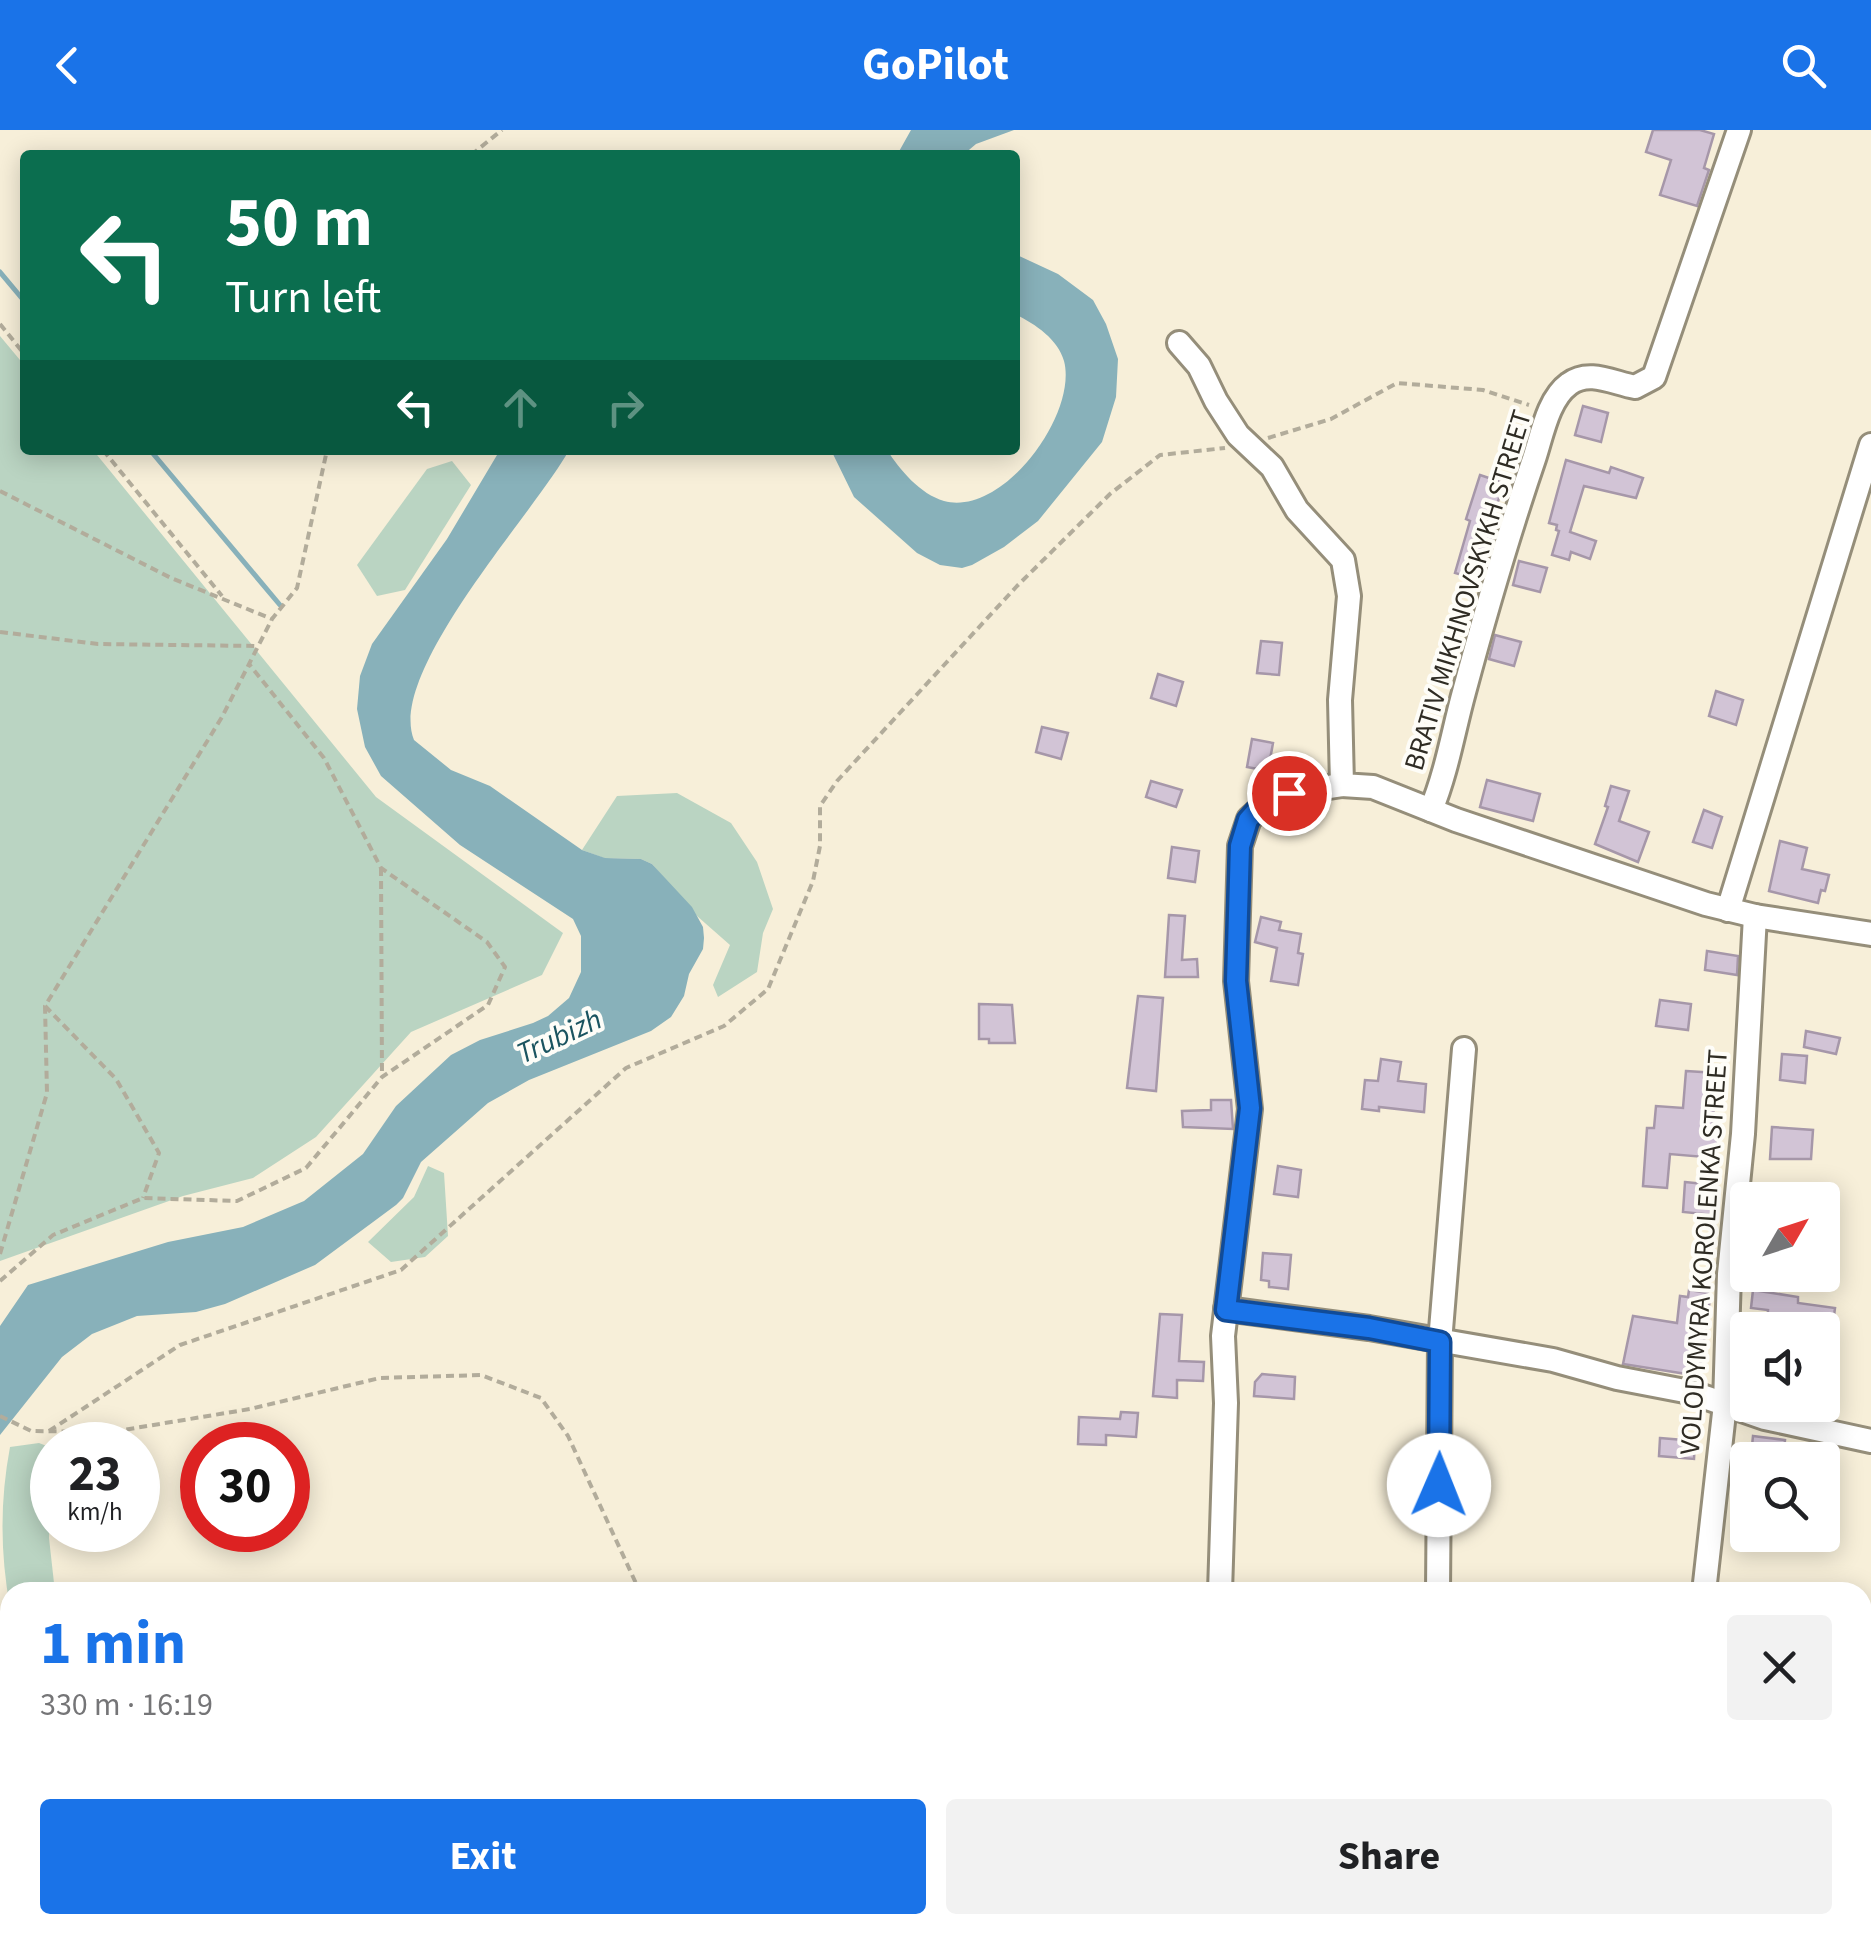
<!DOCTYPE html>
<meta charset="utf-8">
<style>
:root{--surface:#fff;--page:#f2f2f2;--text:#202124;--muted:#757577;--accent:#1a73e8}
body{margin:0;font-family:"Source Sans 3",sans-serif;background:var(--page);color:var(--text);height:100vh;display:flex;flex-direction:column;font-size:38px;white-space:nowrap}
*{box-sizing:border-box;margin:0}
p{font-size:32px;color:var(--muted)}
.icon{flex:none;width:55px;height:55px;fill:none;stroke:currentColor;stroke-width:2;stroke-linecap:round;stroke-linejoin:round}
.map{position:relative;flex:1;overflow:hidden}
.panel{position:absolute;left:0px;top:1452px;width:1872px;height:352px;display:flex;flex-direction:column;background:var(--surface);border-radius:30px 30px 0 0;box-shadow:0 5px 25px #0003}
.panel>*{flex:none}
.hud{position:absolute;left:20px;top:20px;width:1000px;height:305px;border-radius:10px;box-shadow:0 5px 25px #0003;background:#0b6e4f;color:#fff;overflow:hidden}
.needle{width:65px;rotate:51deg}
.tools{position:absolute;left:1730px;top:1052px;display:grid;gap:20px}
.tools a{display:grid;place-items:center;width:110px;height:110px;border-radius:10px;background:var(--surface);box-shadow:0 5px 25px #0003;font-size:50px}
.speed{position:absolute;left:30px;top:1292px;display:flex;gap:20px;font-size:50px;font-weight:700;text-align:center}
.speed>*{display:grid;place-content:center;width:130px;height:130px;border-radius:50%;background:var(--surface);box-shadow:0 5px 25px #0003;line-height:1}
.speed small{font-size:25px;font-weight:400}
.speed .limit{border:15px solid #d22;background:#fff;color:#111}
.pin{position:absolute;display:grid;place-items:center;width:85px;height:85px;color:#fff;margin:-42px;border:5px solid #fff;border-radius:50%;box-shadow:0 2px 10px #0007}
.me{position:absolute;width:110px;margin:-55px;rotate:1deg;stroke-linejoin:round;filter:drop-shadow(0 0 8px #0008)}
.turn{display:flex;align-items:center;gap:35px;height:210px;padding:0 40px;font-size:45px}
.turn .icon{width:130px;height:130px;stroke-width:2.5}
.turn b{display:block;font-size:70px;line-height:85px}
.lanes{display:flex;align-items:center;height:95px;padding:0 40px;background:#0003;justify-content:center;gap:50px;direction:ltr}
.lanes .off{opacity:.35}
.round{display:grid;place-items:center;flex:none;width:105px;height:105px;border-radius:10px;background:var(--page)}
.overview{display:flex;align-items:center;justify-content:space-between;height:170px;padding:0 40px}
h1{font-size:60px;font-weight:700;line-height:75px;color:var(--accent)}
.action{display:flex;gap:20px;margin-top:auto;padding:20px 40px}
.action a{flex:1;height:115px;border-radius:10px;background:var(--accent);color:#fff;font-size:40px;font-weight:700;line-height:115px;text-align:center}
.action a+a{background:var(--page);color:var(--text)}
header{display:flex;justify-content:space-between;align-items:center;height:130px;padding:0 40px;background:var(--accent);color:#fff;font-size:45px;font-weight:700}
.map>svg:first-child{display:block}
</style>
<header><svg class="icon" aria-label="back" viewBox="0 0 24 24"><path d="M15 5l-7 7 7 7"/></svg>GoPilot<svg class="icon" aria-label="search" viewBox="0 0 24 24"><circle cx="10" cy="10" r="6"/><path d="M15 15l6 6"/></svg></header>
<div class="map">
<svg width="1871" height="1803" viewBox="0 0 1871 1803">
<rect width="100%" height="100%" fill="#f7efd9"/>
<g fill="#bad4c2">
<path d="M 0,206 L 25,236 L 25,320 L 93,320 L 376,667 L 563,803 L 542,845 L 411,902 L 316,1007 L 253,1048 L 183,1066 L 0,1131 Z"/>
<path d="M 452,331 L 471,355 L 405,460 L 377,466 L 357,435 L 427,339 Z"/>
<path d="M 677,663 L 731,693 L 757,732 L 773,779 L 763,803 L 757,842 L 718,867 L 713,855 L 730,815 L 697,786 L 652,734 L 641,729 L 604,728 L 582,720 L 617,666 Z"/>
<path d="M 428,1036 L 444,1043 L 448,1106 L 425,1127 L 391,1132 L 368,1112 L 414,1067 Z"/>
<path d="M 39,1313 L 52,1318 L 49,1408 L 55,1462 L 10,1462 L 10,1477 C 0,1423 0,1370 10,1317 Z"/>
</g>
<g fill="#88b1ba">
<path d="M 911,0 L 1014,0 L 976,14 L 963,25 L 897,25 Z"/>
<path d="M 1015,124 L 1058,144 L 1093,170 L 1106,194 L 1118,229 L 1116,267 L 1102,312 L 1038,391 L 1004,417 L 972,435 L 962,438 L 940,435 L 917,423 L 854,367 L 831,320 L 887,320 C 900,340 920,364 944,371 C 1003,387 1078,284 1064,231 C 1058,209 1035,194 1015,184 Z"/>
<path d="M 500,320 L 569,320 C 536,381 386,542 414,610 L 451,640 L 490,656 L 582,720 L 605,728 L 641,729 L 652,734 L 692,777 L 703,797 L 704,808 L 703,819 L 689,844 L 684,866 L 671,887 L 651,901 L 529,950 L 488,973 L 421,1032 L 403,1068 L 396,1075 L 315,1135 L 225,1174 L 196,1182 L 137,1186 L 92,1204 L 62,1227 L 0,1305 L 0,1196 L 28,1155 L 168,1112 L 243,1097 L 304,1071 L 363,1024 L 396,976 L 451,925 L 480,910 L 533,893 L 548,886 L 569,868 L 581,842 L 581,806 L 573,789 L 460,715 L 381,646 L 365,617 L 357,579 L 360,546 L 372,514 L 447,409 Z"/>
</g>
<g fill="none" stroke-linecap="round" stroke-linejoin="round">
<g stroke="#88b1ba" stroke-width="5">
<path d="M 0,142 L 25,172"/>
<path d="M 150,320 L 280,475"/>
</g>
</g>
<g fill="#d2c4d6" stroke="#a697a9" stroke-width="2.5">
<path d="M 1653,0 L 1700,0 L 1714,4 L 1704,38 L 1709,40 L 1697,76 L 1660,65 L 1671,30 L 1646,22 Z"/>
<path d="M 1583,276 L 1608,283 L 1601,312 L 1575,305 Z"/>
<path d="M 1566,330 L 1609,343 L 1611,337 L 1643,348 L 1636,368 L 1584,356 L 1570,402 L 1596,411 L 1590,429 L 1571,422 L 1569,430 L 1552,425 L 1559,401 L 1556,400 L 1557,395 L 1549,393 Z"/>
<path d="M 1480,345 L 1504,353 L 1492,390 L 1498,391 L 1479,450 L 1455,443 L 1470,391 L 1466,389 Z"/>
<path d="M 1519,431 L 1547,438 L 1540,462 L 1513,455 Z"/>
<path d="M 1495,505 L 1521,512 L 1514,536 L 1489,529 Z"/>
<path d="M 1261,511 L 1282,513 L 1279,545 L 1257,543 Z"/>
<path d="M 1158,544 L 1183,552 L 1176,576 L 1151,568 Z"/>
<path d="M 1716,561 L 1743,570 L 1736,595 L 1709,586 Z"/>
<path d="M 1042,597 L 1068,603 L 1061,629 L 1036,622 Z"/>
<path d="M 1252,609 L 1273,613 L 1268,641 L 1247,637 Z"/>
<path d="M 1487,650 L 1540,664 L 1533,691 L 1480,677 Z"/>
<path d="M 1151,651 L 1182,660 L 1176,677 L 1146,667 Z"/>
<path d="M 1611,656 L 1629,661 L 1619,691 L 1649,702 L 1638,732 L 1595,714 L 1608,677 L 1605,676 Z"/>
<path d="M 1704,680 L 1722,687 L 1712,718 L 1693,712 Z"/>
<path d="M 1780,711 L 1807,718 L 1802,739 L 1829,745 L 1825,761 L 1821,760 L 1818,773 L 1769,761 Z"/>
<path d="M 1172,717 L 1199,721 L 1195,752 L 1168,748 Z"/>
<path d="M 1169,785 L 1185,786 L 1182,830 L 1197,829 L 1198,847 L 1165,847 Z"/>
<path d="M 1261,787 L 1281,792 L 1279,800 L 1301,804 L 1298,823 L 1303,824 L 1298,855 L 1271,851 L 1277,818 L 1255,812 Z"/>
<path d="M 1707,821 L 1738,826 L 1737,845 L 1705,840 Z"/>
<path d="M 1138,866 L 1163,868 L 1156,961 L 1127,958 Z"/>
<path d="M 1660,870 L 1691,874 L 1688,900 L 1656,896 Z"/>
<path d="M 979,874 L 1012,875 L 1015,913 L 989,913 L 989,909 L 979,909 Z"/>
<path d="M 1806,901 L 1840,908 L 1836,924 L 1804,917 Z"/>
<path d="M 1782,924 L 1807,926 L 1805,953 L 1780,950 Z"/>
<path d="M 1381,929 L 1401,932 L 1398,951 L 1426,954 L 1424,982 L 1379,977 L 1379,981 L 1362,979 L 1365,950 L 1378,951 Z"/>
<path d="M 1686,941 L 1717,943 L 1712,998 L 1718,999 L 1716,1028 L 1670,1024 L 1667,1058 L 1643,1056 L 1647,998 L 1654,998 L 1656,976 L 1683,978 Z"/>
<path d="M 1211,970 L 1231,970 L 1233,999 L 1183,997 L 1182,981 L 1211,980 Z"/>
<path d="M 1772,997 L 1813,1000 L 1811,1029 L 1770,1029 Z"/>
<path d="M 1278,1036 L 1301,1040 L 1298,1067 L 1274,1064 Z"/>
<path d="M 1685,1052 L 1715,1055 L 1713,1085 L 1683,1082 Z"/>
<path d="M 1263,1123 L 1291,1125 L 1288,1159 L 1269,1157 L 1269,1151 L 1261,1150 Z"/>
<path d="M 1689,1160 L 1708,1163 L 1707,1169 L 1710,1169 L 1699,1246 L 1623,1234 L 1633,1186 L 1677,1193 L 1680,1166 L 1688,1167 Z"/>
<path d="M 1753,1160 L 1798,1167 L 1798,1173 L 1835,1178 L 1832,1201 L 1767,1194 L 1768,1180 L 1751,1178 Z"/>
<path d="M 1160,1184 L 1182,1185 L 1179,1231 L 1204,1232 L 1203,1251 L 1177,1250 L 1177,1268 L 1153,1266 Z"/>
<path d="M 1262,1244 L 1295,1247 L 1294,1269 L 1254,1266 L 1255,1252 Z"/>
<path d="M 1121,1282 L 1138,1283 L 1136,1307 L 1106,1305 L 1106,1315 L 1078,1314 L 1079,1287 L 1120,1289 Z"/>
<path d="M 1753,1306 L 1785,1310 L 1783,1330 L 1751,1326 Z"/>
<path d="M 1660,1308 L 1695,1311 L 1694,1329 L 1659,1326 Z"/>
</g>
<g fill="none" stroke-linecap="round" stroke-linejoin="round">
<defs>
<g id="street">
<path d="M 1179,213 L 1199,236 L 1216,271 L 1238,305 L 1272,337 L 1297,380 L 1343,430 L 1349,466 L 1340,570 L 1342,655 L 1373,657 L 1456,690 L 1706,774 L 1755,786 L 1871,804"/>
<path d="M 1431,680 C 1447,641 1453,602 1464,562 C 1485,484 1508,405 1534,329 C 1542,305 1548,269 1569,254 C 1589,239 1613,253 1635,257 L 1654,247 L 1739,0"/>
<path d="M 1728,780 L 1871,315"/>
<path d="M 1226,1179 L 1369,1198 L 1553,1230 L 1617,1248 L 1690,1262 L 1765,1288 L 1871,1311"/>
<path d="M 1220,1462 L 1226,1273 L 1223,1206 L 1250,979 L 1236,851 L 1240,716 L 1249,689 L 1268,672 L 1289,663 L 1342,655"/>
<path d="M 1438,1462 L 1440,1212 L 1464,919"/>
<path d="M 1704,1462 L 1725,1274 L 1729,1144 L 1743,1004 L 1755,786"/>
<path d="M 1228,1795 L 1228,1803"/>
<path d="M 1434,1803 L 1435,1795"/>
<path d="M 1665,1803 L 1666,1795"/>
</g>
</defs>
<use href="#street" stroke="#958e7a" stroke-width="28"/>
<g stroke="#b2ac9b" stroke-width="4" stroke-dasharray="8 5" stroke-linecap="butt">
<path d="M 471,25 L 502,0"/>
<path d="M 0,194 L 25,225"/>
<path d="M 1268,308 L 1331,289 L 1397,253 L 1483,260 L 1529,275"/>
<path d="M 103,320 L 222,466"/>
<path d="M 0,361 L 171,448 L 272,489"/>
<path d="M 0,502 L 98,514 L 258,516"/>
<path d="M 381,738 L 382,947"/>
<path d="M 45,876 L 116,949 L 159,1023 L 143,1068"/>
<path d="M 0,1124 L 47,963 L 45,876 L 222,587 L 272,489 L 297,458 L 327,320"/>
<path d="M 0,1151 L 53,1105 L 143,1068 L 237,1071 L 306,1038 L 382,947 L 488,875 L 505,837 L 487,812 L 381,738 L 324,628 L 249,534"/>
<path d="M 0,1286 L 31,1301 L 111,1302 L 250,1279 L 380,1248 L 481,1245 L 541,1268 L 568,1306 L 640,1462"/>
<path d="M 49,1301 L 180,1215 L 401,1140 L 626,938 L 724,896 L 768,859 L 813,751 L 820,716 L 820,676 L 837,651 L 1017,456 L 1110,364 L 1160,325 L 1225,318"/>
<path d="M 877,1795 L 880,1803"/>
</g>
<use href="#street" stroke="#fff" stroke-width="22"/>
</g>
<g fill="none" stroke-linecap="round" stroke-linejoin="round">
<defs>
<path id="route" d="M 1289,663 L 1256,681 L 1248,690 L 1240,716 L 1236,851 L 1250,978 L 1226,1180 L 1369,1198 L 1440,1212 L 1439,1355"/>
</defs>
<use href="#route" stroke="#114b97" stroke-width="25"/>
<use href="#route" stroke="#1a73e8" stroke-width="18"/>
</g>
<g text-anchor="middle" stroke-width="8" stroke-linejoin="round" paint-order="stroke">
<g font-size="28" fill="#2f2c24" stroke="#fefdf8">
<text transform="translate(1467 460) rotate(-73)" y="10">BRATIV MIKHNOVSKYKH STREET</text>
<text transform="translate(1703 1122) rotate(-86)" y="10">VOLODYMYRA KOROLENKA STREET</text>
</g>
<g font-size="30" font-style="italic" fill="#1b5460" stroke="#fefdf8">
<text transform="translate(559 906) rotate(-25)" y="10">Trubizh</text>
</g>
</g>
</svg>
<div class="tools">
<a><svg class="needle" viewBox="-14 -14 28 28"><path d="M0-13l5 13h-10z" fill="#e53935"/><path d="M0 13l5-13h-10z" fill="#757577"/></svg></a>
<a><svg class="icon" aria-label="sound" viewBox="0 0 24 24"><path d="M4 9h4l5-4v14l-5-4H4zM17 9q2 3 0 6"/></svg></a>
<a><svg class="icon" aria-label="search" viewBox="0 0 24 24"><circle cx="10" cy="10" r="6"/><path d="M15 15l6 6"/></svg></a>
</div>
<div class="speed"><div>23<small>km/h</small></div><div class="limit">30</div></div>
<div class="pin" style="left:1289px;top:663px;background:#d93025"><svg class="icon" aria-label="arrive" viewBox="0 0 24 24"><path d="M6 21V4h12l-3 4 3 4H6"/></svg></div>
<svg class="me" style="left:1439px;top:1355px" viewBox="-20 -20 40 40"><circle r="19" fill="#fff"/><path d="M0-13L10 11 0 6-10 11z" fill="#1a73e8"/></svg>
<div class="hud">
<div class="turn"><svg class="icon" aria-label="left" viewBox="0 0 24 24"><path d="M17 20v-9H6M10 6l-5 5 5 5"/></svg><div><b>50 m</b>Turn left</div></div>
<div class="lanes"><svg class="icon" aria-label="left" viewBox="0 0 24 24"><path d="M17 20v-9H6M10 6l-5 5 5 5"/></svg><svg class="icon off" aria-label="ahead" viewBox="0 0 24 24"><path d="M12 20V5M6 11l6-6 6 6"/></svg><svg class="icon off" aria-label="right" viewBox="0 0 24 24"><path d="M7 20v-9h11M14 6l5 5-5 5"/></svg></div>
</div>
<section class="panel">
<div class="overview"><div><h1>1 min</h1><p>330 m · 16:19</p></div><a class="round"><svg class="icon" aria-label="close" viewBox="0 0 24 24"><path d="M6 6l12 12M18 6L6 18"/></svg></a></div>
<div class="action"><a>Exit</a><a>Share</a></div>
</section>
</div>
